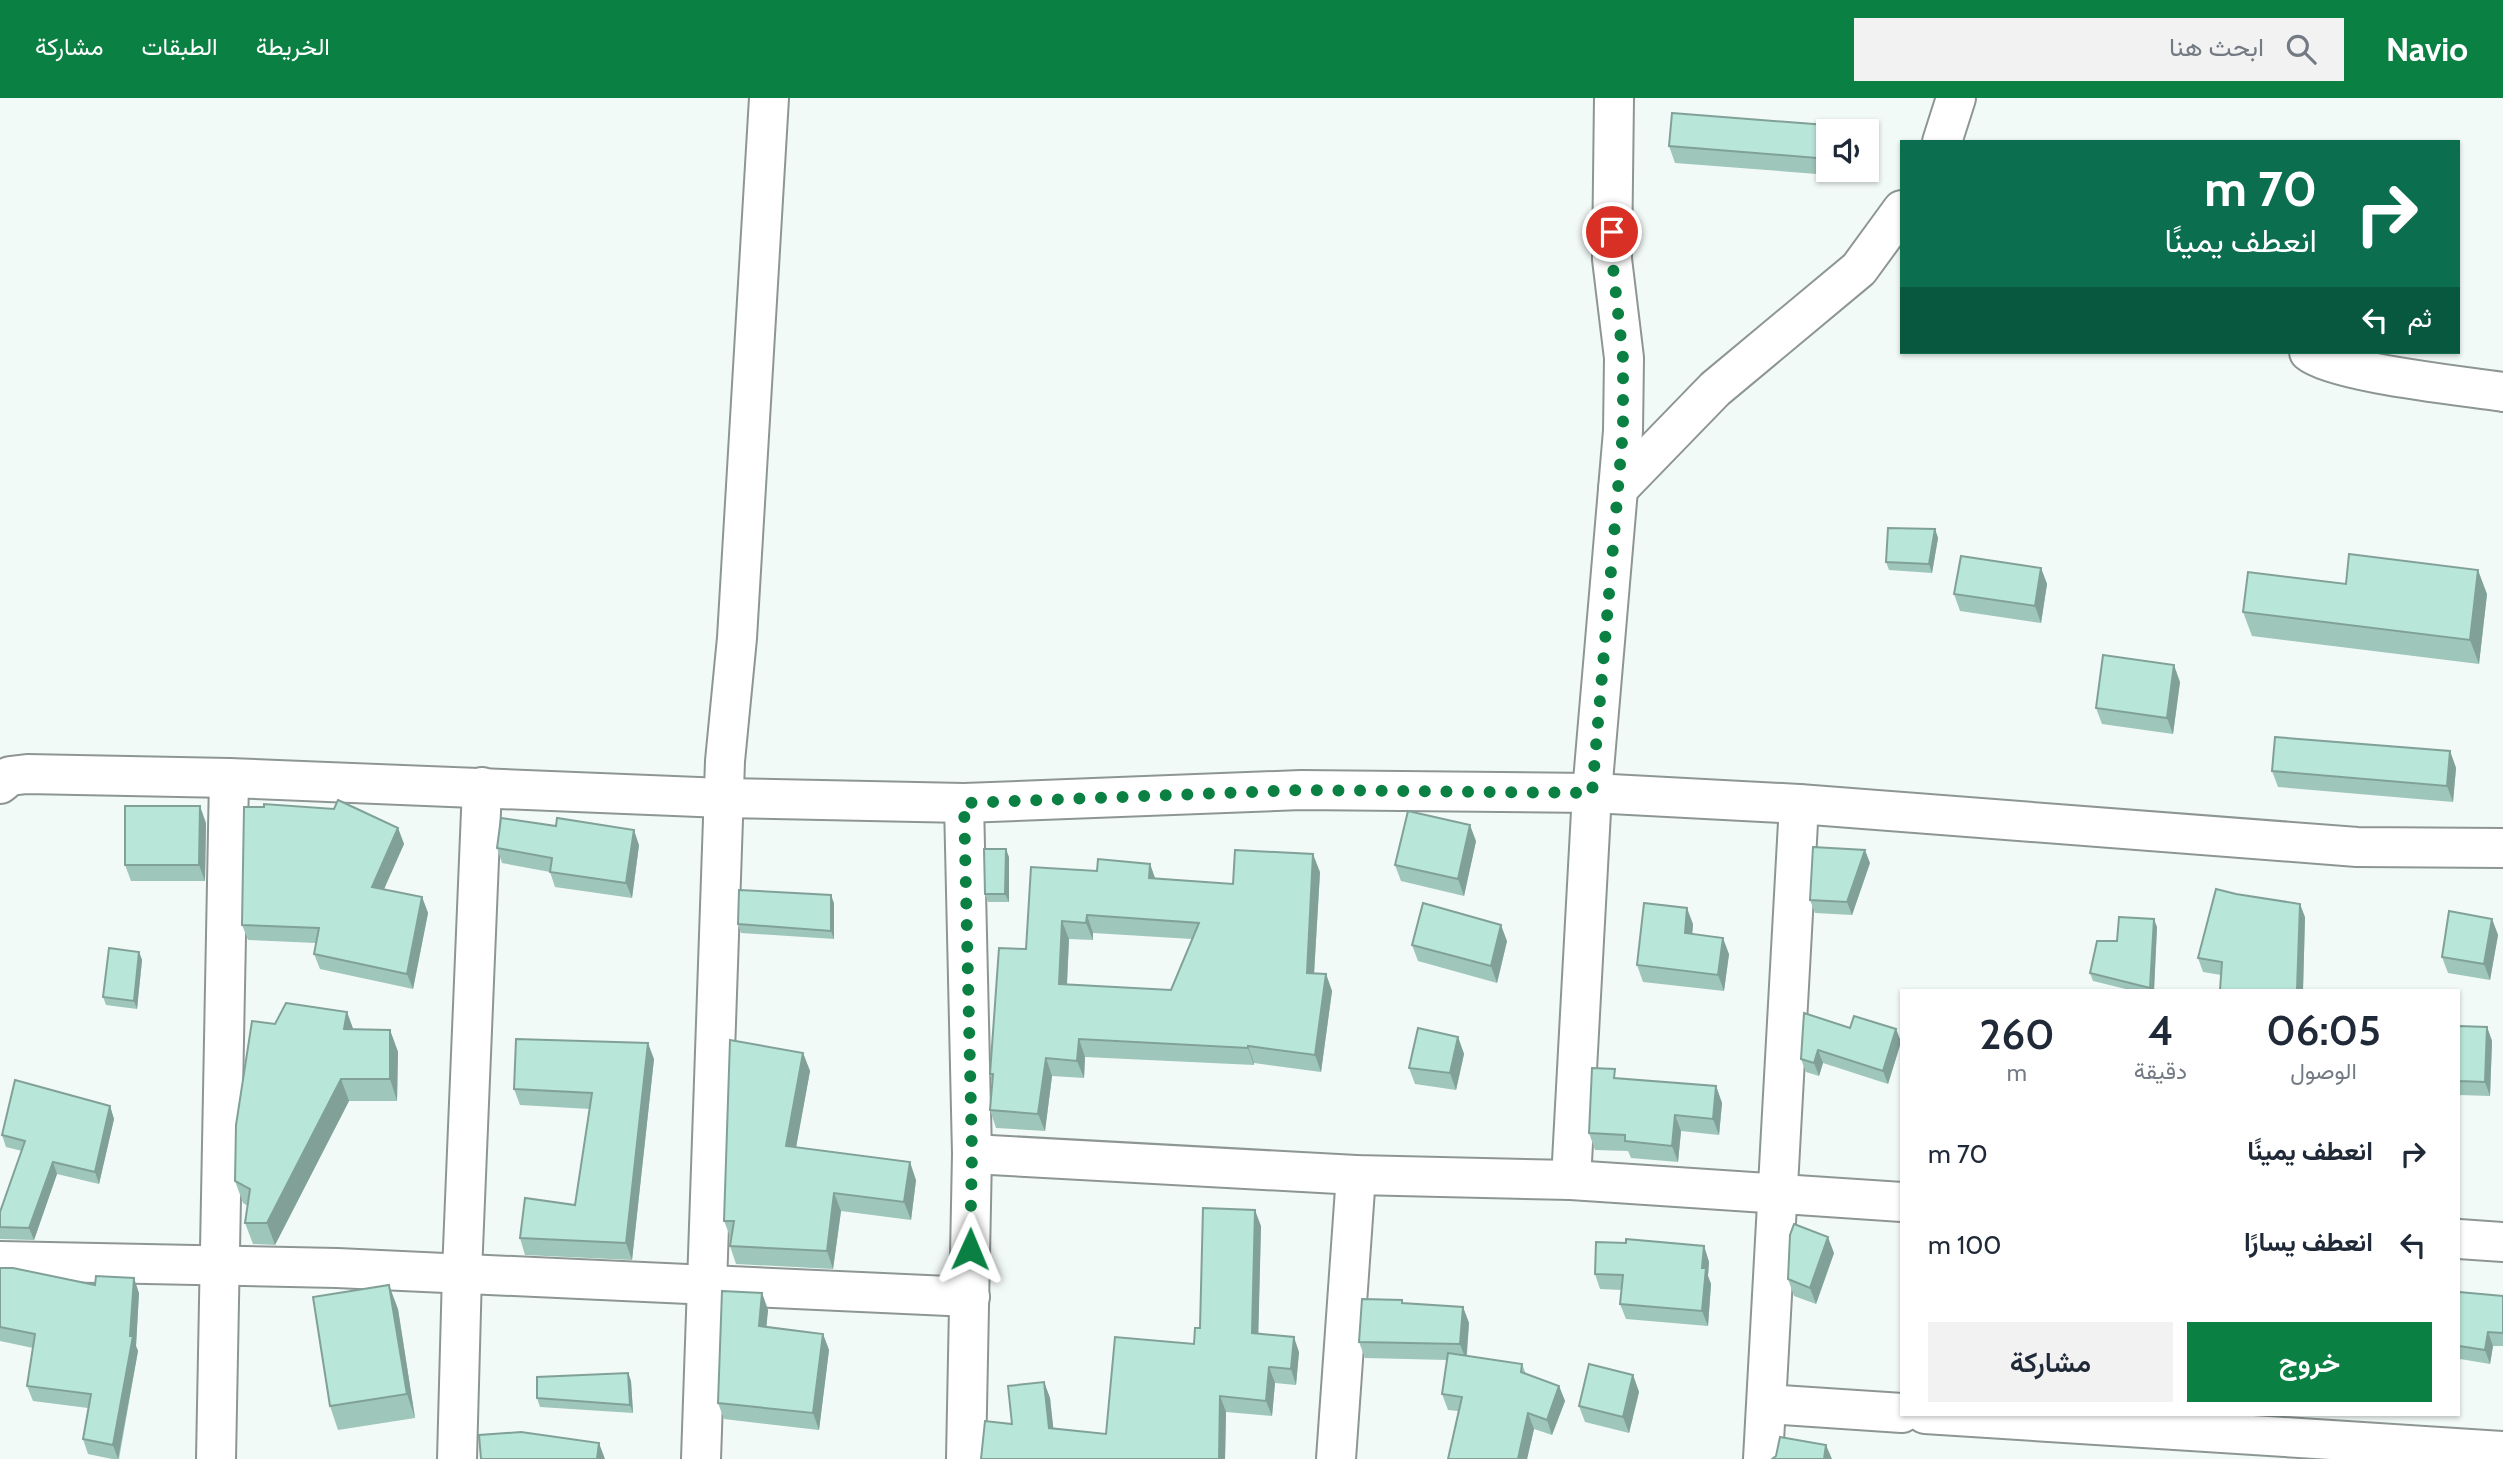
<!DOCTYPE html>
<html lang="ar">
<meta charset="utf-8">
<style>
:root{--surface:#fff;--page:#f2f2f3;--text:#1f2937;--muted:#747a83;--accent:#0b8043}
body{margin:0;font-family:Cabin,Vazirmatn,sans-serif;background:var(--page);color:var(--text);direction:rtl;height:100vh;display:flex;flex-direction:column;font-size:26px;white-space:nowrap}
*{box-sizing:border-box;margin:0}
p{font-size:23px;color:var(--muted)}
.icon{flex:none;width:38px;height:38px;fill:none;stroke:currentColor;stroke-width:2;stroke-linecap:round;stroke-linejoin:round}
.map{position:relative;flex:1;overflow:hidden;direction:ltr}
.drawer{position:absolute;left:1900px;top:891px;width:560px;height:427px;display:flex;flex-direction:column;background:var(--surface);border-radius:0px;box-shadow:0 2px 5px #0004;direction:rtl}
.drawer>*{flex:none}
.banner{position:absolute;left:1900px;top:42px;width:560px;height:214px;border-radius:0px;box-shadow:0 2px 5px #0004;direction:rtl;background:#0b6e4f;color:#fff;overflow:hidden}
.buttons{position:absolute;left:1816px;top:21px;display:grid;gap:14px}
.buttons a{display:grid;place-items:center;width:63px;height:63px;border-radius:0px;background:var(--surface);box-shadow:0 2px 5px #0004;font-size:35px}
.pin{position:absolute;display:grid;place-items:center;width:60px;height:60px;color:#fff;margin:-30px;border:4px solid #fff;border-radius:50%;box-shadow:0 2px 7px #0007}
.me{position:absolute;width:77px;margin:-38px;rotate:1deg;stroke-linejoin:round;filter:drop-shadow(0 0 5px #0008)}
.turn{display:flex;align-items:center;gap:24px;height:147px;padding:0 28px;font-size:32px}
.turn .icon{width:91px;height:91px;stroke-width:2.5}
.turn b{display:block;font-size:49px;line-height:60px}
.then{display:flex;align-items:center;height:66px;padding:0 28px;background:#0003;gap:14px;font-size:26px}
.eta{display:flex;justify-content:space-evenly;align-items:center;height:119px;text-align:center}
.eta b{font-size:42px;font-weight:600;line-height:49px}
.action{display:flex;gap:14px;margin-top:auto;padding:14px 28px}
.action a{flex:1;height:80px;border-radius:0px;background:var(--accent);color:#fff;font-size:28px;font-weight:600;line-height:80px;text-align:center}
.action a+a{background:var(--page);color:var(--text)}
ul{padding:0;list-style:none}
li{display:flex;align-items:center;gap:21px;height:91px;padding:0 28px}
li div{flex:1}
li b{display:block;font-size:26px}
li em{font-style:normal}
header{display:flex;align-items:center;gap:42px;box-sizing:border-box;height:98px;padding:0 35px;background:var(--accent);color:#fff}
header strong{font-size:33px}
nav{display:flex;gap:38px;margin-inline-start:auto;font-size:24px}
.search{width:490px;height:63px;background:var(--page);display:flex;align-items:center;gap:18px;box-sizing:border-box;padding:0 24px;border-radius:0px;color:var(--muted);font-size:26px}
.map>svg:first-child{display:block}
</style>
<header>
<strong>Navio</strong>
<div class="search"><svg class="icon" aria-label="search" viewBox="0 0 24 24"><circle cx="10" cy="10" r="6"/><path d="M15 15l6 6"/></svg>ابحث هنا</div>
<nav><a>الخريطة</a><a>الطبقات</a><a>مشاركة</a></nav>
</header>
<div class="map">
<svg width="2503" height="1361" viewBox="0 0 2503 1361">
<rect width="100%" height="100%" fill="#f2faf7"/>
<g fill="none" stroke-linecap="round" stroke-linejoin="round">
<defs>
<g id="minor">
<path d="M 1942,44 L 1956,0"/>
<path d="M 2309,254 C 2334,275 2465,288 2503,294"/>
<path d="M 1618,391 L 1715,291 L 1859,171 L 1902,112"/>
<path d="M 0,686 L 10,678 L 27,676 L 229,680 L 723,700 L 964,705 L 1301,692 L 1592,695 L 1799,706 L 2357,749 L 2503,750"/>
<path d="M 964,705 L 972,1056 L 966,1361"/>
<path d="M 972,1056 L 1356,1077 L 1571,1082 L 1902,1104"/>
<path d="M 1571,1082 L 1592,695 L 1623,333 L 1624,260 L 1612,161 L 1614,0"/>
<path d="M 2459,1141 L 2503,1144"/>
<path d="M 0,1163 L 337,1170 L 970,1199"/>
<path d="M 1767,1306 L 1902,1315"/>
<path d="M 1925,1316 L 2503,1353"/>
<path d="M 216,1361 L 229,680"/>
<path d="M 457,1361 L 462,1175 L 482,689"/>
<path d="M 701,1361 L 725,663 L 737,540 L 769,0"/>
<path d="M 1336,1361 L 1356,1077"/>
<path d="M 1763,1361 L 1799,706"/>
</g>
</defs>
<use href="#minor" stroke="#8e9694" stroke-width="42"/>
<use href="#minor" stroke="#fff" stroke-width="38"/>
</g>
<g fill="#9ec6bb" fill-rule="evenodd">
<path d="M 1672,15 L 1865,30 L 1866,33 L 1829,33 L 1829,72 L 1867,72 L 1867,37 L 1871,47 L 1869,80 L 1675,65 L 1669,48 Z"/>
<path d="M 1935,431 L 1938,440 L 1932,475 L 1889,472 L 1886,464 Z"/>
<path d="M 2041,470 L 2047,486 L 2041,525 L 1960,513 L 1954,496 Z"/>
<path d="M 2346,486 L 2487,496 L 2479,566 L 2252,538 L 2243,514 Z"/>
<path d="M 2180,584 L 2173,636 L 2102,626 L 2096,610 Z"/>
<path d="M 2450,653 L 2456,670 L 2453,704 L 2278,689 L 2272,673 Z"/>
<path d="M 206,725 L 205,783 L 131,783 L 125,767 Z"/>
<path d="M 398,730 L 404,746 L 383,791 L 422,799 L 428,815 L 413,891 L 320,871 L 314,856 L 316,845 L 248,842 L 242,827 Z"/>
<path d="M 1476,743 L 1464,798 L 1401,783 L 1395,767 Z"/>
<path d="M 639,747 L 632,800 L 555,789 L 550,774 L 502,765 L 497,750 Z"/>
<path d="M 1009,759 L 1009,804 L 988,804 L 985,796 Z"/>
<path d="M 1870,765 L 1852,817 L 1815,815 L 1810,802 Z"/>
<path d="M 1150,766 L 1155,780 L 1233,786 L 1320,774 L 1314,875 L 1326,876 L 1332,893 L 1321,974 L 1254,965 L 1254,967 L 1085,959 L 1084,980 L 1052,978 L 1045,1033 L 996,1030 L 990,1012 L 992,984 L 990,976 L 1026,851 L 1097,773 ZM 1093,835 L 1192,841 L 1171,892 L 1067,887 L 1069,841 L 1093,842 Z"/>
<path d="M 834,805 L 834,841 L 741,835 L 738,826 Z"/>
<path d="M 2305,819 L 2303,892 L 2220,892 L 2221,877 L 2203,874 L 2198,860 Z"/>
<path d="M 2492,821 L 2498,837 L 2490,882 L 2448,875 L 2442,859 Z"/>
<path d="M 1693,826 L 1692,836 L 1729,856 L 1724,893 L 1643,884 L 1637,867 Z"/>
<path d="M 2157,829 L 2154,892 L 2130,892 L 2093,883 L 2090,875 L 2117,843 Z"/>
<path d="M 1507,843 L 1497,885 L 1418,863 L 1412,847 Z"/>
<path d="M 139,854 L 142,862 L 137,911 L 106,907 L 103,899 Z"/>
<path d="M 347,914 L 353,931 L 390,932 L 398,954 L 397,1003 L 349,1003 L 275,1147 L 253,1146 L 245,1125 L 248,1108 L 243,1105 L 235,1083 L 275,926 Z"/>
<path d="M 2459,928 L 2487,929 L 2492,943 L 2490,998 L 2459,997 Z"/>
<path d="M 1850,930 L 1896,931 L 1901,944 L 1888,986 L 1823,965 L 1819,978 L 1806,974 L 1801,961 Z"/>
<path d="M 1458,939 L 1464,956 L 1456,992 L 1415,986 L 1409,970 Z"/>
<path d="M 803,955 L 810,973 L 796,1049 L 916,1082 L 911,1122 L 841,1113 L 833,1171 L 736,1166 L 730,1148 L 731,1141 L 724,1123 Z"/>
<path d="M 654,961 L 632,1162 L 525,1157 L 520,1140 L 575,1107 L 590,1011 L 520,1007 L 514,991 Z"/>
<path d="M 1618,980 L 1716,988 L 1722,1005 L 1719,1037 L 1681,1033 L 1678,1064 L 1631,1060 L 1628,1053 L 1595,1052 L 1589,1035 Z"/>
<path d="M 110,1008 L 114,1021 L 99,1086 L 57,1076 L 34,1142 L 0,1141 L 0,1114 L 22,1053 L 6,1049 L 2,1037 Z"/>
<path d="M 1261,1128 L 1258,1235 L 1299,1254 L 1296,1287 L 1275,1285 L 1272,1318 L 1226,1314 L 1225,1361 L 1012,1326 L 1044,1284 L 1050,1300 L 1053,1330 L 1106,1336 L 1194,1246 Z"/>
<path d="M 1704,1148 L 1709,1164 L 1708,1178 L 1711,1186 L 1708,1228 L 1626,1221 L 1620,1206 L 1622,1192 L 1600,1191 L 1595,1176 Z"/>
<path d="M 1834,1155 L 1816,1206 L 1794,1198 L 1788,1181 Z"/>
<path d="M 0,1170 L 139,1195 L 136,1248 L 138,1253 L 119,1361 L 112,1361 L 88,1356 L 83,1341 L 88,1310 L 33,1303 L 27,1288 L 33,1250 L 0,1243 Z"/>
<path d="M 2459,1194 L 2503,1198 L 2503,1248 L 2493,1248 L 2490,1266 L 2460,1261 L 2459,1259 Z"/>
<path d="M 762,1195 L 768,1212 L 766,1229 L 823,1236 L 829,1252 L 819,1332 L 724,1321 L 718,1305 Z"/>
<path d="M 1463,1209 L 1469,1225 L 1467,1258 L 1522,1266 L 1526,1276 L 1559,1288 L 1565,1303 L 1552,1337 L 1534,1331 L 1527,1361 L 1448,1361 L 1458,1313 L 1448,1312 L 1442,1296 L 1447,1262 L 1365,1260 L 1359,1244 Z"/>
<path d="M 398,1211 L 415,1320 L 338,1332 L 330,1308 Z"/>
<path d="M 628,1275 L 631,1283 L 633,1315 L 540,1309 L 537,1300 Z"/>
<path d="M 1633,1277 L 1639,1294 L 1629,1335 L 1585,1324 L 1579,1308 Z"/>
</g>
<g fill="#81a198">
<path d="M 1867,37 L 1871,47 L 1869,80 L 1865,72 L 1867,72 Z"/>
<path d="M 1935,431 L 1938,440 L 1932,475 L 1929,466 Z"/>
<path d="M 2041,470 L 2047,486 L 2041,525 L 2035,508 Z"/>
<path d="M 2478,472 L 2487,496 L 2479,566 L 2470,542 Z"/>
<path d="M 2174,567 L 2180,584 L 2173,636 L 2167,620 Z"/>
<path d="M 2450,653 L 2456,670 L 2453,704 L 2447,688 Z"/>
<path d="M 200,708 L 206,725 L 205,783 L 199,767 Z"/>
<path d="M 1470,727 L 1476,743 L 1464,798 L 1458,781 Z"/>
<path d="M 398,730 L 404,746 L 378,805 L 372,789 Z"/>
<path d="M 634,732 L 639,747 L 632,800 L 626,785 Z"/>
<path d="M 1006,751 L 1009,759 L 1009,804 L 1005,796 Z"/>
<path d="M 1865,752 L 1870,765 L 1852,817 L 1847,804 Z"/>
<path d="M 1313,756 L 1320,774 L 1313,893 L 1307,875 Z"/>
<path d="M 1150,766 L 1156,783 L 1149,780 Z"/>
<path d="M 831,797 L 834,805 L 834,841 L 831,833 Z"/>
<path d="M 422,799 L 428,815 L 413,891 L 407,876 Z"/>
<path d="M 2300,806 L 2305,819 L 2303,892 L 2297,892 Z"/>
<path d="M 1687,810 L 1693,826 L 1691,852 L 1685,835 Z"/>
<path d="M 1087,817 L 1093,835 L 1093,842 L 1086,825 Z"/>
<path d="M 2154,821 L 2157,829 L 2154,892 L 2151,892 Z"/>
<path d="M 2492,821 L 2498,837 L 2490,882 L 2484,866 Z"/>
<path d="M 1062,823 L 1069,841 L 1066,904 L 1059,886 Z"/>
<path d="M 1501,827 L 1507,843 L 1497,885 L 1491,868 Z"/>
<path d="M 1723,840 L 1729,856 L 1724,893 L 1718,877 Z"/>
<path d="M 139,854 L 142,862 L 137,911 L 134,903 Z"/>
<path d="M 1326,876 L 1332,893 L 1321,974 L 1315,957 Z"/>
<path d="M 347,914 L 355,936 L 344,931 Z"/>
<path d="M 2487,929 L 2492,943 L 2490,998 L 2485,984 Z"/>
<path d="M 1896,931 L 1901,944 L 1888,986 L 1883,973 Z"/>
<path d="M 390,932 L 398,954 L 397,1003 L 390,981 Z"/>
<path d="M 1458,939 L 1464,956 L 1456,992 L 1450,975 Z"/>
<path d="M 1079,941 L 1085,959 L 1084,980 L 1077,963 Z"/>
<path d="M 648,945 L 654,961 L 632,1162 L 626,1145 Z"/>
<path d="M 1248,948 L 1254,965 L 1254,967 L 1248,950 Z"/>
<path d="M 1818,952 L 1823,965 L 1819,978 L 1814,965 Z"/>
<path d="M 803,955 L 810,973 L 793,1066 L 786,1048 Z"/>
<path d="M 1046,960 L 1052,978 L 1045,1033 L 1038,1016 Z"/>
<path d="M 341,981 L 349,1003 L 275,1147 L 267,1125 Z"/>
<path d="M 1716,988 L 1722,1005 L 1719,1037 L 1713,1021 Z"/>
<path d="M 110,1008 L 114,1021 L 99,1086 L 95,1074 Z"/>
<path d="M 1675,1017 L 1681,1033 L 1678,1064 L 1672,1048 Z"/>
<path d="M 53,1064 L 57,1076 L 34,1142 L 29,1130 Z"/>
<path d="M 910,1064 L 916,1082 L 911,1122 L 904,1104 Z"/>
<path d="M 834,1095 L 841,1113 L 833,1171 L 827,1153 Z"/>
<path d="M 1255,1112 L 1261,1128 L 1258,1251 L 1252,1235 Z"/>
<path d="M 1828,1139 L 1834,1155 L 1816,1206 L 1810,1190 Z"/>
<path d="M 1704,1148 L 1709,1164 L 1708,1178 L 1711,1186 L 1708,1228 L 1702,1213 L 1702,1170 Z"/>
<path d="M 134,1180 L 139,1195 L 136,1248 L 138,1253 L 118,1361 L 113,1347 L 130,1238 Z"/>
<path d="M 389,1187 L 398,1211 L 415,1320 L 407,1296 Z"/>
<path d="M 762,1195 L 768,1212 L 765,1244 L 759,1228 Z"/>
<path d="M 1463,1209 L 1469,1225 L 1466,1262 L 1460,1246 Z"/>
<path d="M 2488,1234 L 2493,1248 L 2490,1266 L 2485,1252 Z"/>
<path d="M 823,1236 L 829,1252 L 819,1332 L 813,1315 Z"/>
<path d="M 1294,1239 L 1299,1254 L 1296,1287 L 1291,1271 Z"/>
<path d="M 1269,1269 L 1275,1285 L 1272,1318 L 1266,1303 Z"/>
<path d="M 628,1275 L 631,1283 L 633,1315 L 630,1307 Z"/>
<path d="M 1633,1277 L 1639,1294 L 1629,1335 L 1623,1319 Z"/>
<path d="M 1044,1284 L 1050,1300 L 1055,1345 L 1049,1330 Z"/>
<path d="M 1559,1288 L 1565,1303 L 1552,1337 L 1547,1322 Z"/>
<path d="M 1220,1298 L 1226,1314 L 1225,1361 L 1219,1361 Z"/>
<path d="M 1528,1315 L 1534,1331 L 1527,1361 L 1518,1361 Z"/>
<path d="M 599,1345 L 605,1361 L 597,1361 Z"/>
<path d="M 1826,1347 L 1832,1361 L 1824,1361 Z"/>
</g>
<g fill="#b8e6d9" stroke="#81a198" stroke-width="2" fill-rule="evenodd">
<path d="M 1672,15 L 1865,30 L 1865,33 L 1829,33 L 1829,61 L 1669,48 Z"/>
<path d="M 1888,430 L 1935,431 L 1929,466 L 1886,464 Z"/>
<path d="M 2349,456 L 2478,472 L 2470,542 L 2243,514 L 2248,474 L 2346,486 Z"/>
<path d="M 1961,458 L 2041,470 L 2035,508 L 1954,496 Z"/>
<path d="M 2103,557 L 2174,567 L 2167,620 L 2096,610 Z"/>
<path d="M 2275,639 L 2450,653 L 2447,688 L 2272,673 Z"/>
<path d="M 338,702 L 398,730 L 372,789 L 422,799 L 407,876 L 314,856 L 319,830 L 242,827 L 244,709 L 264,709 L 264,706 L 334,711 Z"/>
<path d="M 125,708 L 200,708 L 199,767 L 125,767 Z"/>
<path d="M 1408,713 L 1470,727 L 1458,781 L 1395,767 Z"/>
<path d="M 501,720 L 556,728 L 557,720 L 634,732 L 626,785 L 550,774 L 552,760 L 497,750 Z"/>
<path d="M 1813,749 L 1865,752 L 1847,804 L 1810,802 Z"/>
<path d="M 984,751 L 1006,751 L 1005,796 L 985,796 Z"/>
<path d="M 1235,752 L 1313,756 L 1307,875 L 1326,876 L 1315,957 L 1248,948 L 1248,950 L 1079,941 L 1077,963 L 1046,960 L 1038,1016 L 990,1012 L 993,976 L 990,976 L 999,850 L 1026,851 L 1031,769 L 1097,773 L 1098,761 L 1150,766 L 1149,780 L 1233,786 ZM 1087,817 L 1199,825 L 1171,892 L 1059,886 L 1062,823 L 1086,825 Z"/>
<path d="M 2216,791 L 2236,796 L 2300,806 L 2297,892 L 2220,892 L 2222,864 L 2198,860 Z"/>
<path d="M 739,792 L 831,797 L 831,833 L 738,826 Z"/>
<path d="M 1423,805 L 1501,827 L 1491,868 L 1412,847 Z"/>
<path d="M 1644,805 L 1687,810 L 1685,835 L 1723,840 L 1718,877 L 1637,867 Z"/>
<path d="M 2449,813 L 2492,821 L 2484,866 L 2442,859 Z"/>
<path d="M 2119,819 L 2154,821 L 2150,890 L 2090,875 L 2097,843 L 2117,843 Z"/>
<path d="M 109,850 L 139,854 L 134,903 L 103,899 Z"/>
<path d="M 286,905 L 347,914 L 344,931 L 390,932 L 390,981 L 341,981 L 267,1125 L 245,1125 L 250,1091 L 235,1083 L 236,1027 L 252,923 L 275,926 Z"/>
<path d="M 1804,915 L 1850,930 L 1854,918 L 1896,931 L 1883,973 L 1818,952 L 1814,965 L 1801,961 Z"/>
<path d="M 2459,928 L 2487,929 L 2485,984 L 2459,983 Z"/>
<path d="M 1418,930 L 1458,939 L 1450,975 L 1409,970 Z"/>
<path d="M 516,941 L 648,945 L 626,1145 L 520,1140 L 525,1100 L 575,1107 L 592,995 L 514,991 Z"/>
<path d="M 730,942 L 803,955 L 786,1048 L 910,1064 L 904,1104 L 834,1095 L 827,1153 L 730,1148 L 734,1123 L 724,1123 Z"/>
<path d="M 1592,970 L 1615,971 L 1614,980 L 1716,988 L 1713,1021 L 1675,1017 L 1672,1048 L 1625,1043 L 1625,1037 L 1589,1035 Z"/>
<path d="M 15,982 L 110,1008 L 95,1074 L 53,1064 L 29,1130 L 0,1129 L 0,1114 L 25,1043 L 2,1037 Z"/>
<path d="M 1203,1110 L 1255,1112 L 1252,1235 L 1294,1239 L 1291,1271 L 1269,1269 L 1266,1303 L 1220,1298 L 1219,1361 L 981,1361 L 985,1323 L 1012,1326 L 1008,1288 L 1044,1284 L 1049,1330 L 1106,1336 L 1115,1239 L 1194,1246 L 1195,1230 L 1200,1230 Z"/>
<path d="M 1794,1126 L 1828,1139 L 1810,1190 L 1788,1181 L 1790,1137 Z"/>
<path d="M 1626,1141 L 1704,1148 L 1702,1170 L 1706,1170 L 1702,1213 L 1620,1206 L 1623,1177 L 1595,1176 L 1596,1144 L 1626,1145 Z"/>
<path d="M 0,1170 L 13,1170 L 95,1187 L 96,1178 L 134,1180 L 130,1238 L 133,1238 L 113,1347 L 83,1341 L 91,1296 L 27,1288 L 35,1236 L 0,1229 Z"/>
<path d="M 389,1187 L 407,1296 L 330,1308 L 313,1199 Z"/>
<path d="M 722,1193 L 762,1195 L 759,1228 L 823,1236 L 813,1315 L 718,1305 Z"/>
<path d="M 2459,1194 L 2503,1198 L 2503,1235 L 2488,1234 L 2485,1252 L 2459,1248 Z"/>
<path d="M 1362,1201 L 1402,1202 L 1402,1205 L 1463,1209 L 1460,1246 L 1359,1244 Z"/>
<path d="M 1448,1255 L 1522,1266 L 1521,1274 L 1559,1288 L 1547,1322 L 1528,1315 L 1518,1361 L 1448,1361 L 1462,1299 L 1442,1296 Z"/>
<path d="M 1589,1266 L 1633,1277 L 1623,1319 L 1579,1308 Z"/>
<path d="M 628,1275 L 630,1307 L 537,1300 L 537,1279 Z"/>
<path d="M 521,1334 L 599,1345 L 597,1361 L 481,1361 L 479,1337 Z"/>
<path d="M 1780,1339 L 1826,1347 L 1824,1361 L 1772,1361 L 1776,1358 Z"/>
</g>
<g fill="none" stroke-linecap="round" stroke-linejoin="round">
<path stroke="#0b8043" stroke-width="12" stroke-dasharray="0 21.6" d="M 970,1151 L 972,1056 L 964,705 L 1301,692 L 1592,695 L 1623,332 L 1623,260 L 1612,160 L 1612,134"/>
</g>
</svg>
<div class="buttons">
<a><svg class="icon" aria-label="sound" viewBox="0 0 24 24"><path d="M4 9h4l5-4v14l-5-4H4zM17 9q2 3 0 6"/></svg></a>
</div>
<div class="pin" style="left:1612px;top:134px;background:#d93025"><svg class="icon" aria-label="arrive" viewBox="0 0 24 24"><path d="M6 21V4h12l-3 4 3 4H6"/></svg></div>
<svg class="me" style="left:970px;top:1151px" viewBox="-20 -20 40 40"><path d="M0-17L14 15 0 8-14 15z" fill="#0b8043" stroke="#fff" stroke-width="4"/></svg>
<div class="banner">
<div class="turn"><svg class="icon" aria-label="right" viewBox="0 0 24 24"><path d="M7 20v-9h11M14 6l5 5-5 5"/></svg><div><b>70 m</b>انعطف يمينًا</div></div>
<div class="then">ثم<svg class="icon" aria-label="left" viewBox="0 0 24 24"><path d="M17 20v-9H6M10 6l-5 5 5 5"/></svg></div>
</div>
<section class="drawer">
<div class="eta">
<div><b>06:05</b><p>الوصول</p></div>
<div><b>4</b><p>دقيقة</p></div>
<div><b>260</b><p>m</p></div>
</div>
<ul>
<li><svg class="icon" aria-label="right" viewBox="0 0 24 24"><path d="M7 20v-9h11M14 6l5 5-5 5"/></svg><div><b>انعطف يمينًا</b></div><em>70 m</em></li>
<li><svg class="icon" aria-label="left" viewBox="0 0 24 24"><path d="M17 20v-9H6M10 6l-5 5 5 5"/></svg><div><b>انعطف يسارًا</b></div><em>100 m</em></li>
</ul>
<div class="action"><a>خروج</a><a>مشاركة</a></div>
</section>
</div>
